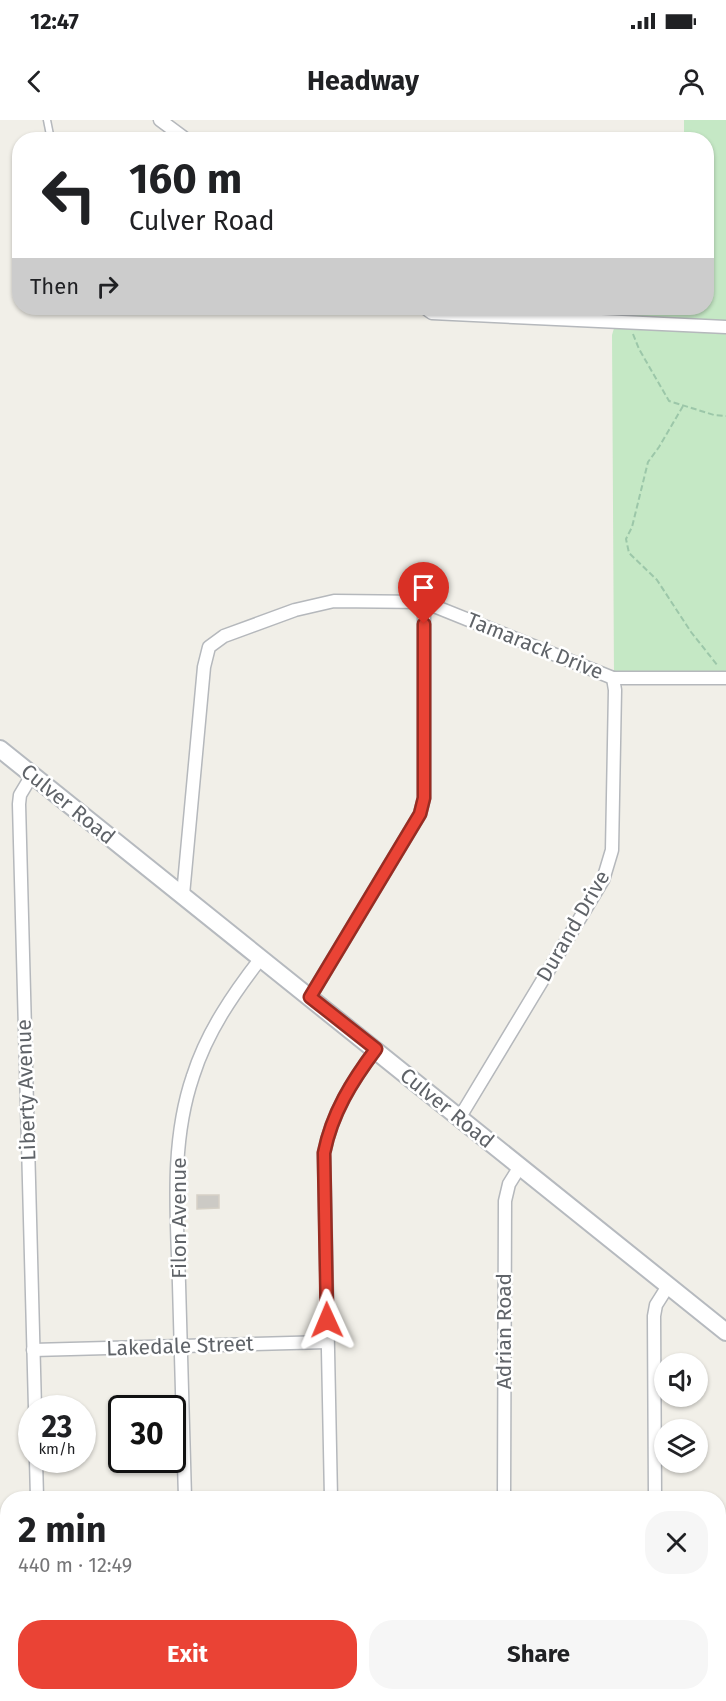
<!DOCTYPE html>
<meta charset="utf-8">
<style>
:root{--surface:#fff;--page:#f6f6f6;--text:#202124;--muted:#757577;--accent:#ea4335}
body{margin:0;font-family:"Fira Sans",sans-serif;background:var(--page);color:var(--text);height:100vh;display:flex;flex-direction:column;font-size:22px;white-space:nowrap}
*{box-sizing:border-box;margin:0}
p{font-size:20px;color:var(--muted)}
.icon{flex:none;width:33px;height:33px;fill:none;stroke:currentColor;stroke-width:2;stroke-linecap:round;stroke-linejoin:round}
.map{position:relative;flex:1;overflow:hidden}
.drawer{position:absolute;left:0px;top:1371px;width:726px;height:210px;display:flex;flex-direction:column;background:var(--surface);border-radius:24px 24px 0 0;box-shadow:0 2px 4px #0004}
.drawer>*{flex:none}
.top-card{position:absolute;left:12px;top:12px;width:702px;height:183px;border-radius:24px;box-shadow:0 2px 4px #0004;background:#fff;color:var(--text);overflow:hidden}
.tools{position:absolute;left:654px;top:1233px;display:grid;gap:12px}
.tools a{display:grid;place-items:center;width:54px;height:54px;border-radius:50%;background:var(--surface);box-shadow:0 2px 4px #0004;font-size:30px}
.speed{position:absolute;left:18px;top:1275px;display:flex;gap:12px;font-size:30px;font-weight:700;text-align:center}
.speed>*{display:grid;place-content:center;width:78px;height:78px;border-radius:50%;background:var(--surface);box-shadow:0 2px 4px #0004;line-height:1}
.speed small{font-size:15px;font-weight:400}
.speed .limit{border:3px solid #111;border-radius:9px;background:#fff;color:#111}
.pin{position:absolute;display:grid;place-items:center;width:51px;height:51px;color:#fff;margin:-62px -26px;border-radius:50% 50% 50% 0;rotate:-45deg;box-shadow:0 0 6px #0007}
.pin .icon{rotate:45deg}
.me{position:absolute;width:66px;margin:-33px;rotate:359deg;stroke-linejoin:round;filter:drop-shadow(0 0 4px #0008)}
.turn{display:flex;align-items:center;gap:21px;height:126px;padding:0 18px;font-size:27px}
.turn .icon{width:78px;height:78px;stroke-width:2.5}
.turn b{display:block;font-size:42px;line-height:51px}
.then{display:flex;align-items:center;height:57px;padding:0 18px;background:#0003;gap:12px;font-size:22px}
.round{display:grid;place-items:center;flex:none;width:63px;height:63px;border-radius:24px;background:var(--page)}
.head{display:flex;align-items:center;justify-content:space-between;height:102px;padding:0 18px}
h1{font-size:36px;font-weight:700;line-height:45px}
.button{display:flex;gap:12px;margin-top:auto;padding:12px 18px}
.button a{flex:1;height:69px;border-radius:24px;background:var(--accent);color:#fff;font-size:24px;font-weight:700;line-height:69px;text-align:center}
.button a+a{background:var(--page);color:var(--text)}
.status{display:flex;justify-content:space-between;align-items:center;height:42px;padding:0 30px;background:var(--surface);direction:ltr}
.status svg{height:16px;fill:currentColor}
header{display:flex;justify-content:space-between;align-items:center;height:78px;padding:0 18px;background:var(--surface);font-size:27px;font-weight:700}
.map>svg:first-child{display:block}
</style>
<div class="status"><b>12:47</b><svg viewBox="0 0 49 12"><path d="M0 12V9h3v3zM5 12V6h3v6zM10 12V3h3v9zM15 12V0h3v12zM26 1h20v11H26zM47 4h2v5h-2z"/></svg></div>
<header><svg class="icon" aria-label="back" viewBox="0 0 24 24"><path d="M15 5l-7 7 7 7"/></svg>Headway<svg class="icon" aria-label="person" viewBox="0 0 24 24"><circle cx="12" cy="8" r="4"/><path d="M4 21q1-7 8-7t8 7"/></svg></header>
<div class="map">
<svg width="726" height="1581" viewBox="0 0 726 1581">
<rect width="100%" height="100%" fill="#f1efe8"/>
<rect fill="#e1ded6" x="344" y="1574" width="305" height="7"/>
<path fill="#c5e8c5" d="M 684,0 L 726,0 L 726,558 L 614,558 L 612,215 L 620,188 L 685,189 L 686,188 L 706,188 L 706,20 L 684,19 Z"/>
<path fill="#cccac5" stroke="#d6d1c6" stroke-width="1.5" d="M 197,1075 L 219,1075 L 219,1088 L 197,1089 Z"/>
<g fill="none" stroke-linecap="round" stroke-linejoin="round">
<defs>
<g id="service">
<path d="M 47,0 L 51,20"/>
<path d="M 482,1574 L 482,1581"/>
<path d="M 624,1581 L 624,1574"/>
</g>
<g id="minor">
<path d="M 160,0 L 187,20"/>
<path d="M 425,188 L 432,193 L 726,207"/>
<path d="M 32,655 L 20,675 L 19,684 L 35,1288"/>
<path d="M 183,775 L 204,547 L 209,527 L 224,516 L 295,490 L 334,481 L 424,482 L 613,558 L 726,558"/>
<path d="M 310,877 L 420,694 L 424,678 L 424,482"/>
<path d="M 460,997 L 603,760 L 612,730 L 615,570 L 613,558"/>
<path d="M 33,1230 L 327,1222"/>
<path d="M 36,1340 L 37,1378"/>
<path d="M 185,1378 C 183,1307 181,1236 179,1164 C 177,1095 170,1023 193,956 C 207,912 233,874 261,838"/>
<path d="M 331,1378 L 324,1033 C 332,993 352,961 376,929"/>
<path d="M 504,1378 L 505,1081 L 509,1064 L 519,1048"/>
<path d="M 655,1378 L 654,1196 L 656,1185 L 668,1166"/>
<path d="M 41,1574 L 41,1581"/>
<path d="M 189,1574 L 189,1581"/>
<path d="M 336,1574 L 336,1581"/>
<path d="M 655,1574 L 655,1581"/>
</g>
<path id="secondary" d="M 0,629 L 726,1212"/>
</defs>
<use href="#service" stroke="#b5b8bc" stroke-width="9"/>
<use href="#minor" stroke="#b5b8bc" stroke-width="15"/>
<use href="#secondary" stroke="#b6babf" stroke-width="20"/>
<g stroke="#9cc7a9" stroke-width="2" stroke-dasharray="6 3" stroke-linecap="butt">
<path d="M 633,214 L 639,229 L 669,281 L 714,295 L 726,296"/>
<path d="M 683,286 L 659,327 L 648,342 L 632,407 L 626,419 L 629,433 L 657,460 L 691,512 L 718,546"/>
</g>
<use href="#service" stroke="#fff" stroke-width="6"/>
<use href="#minor" stroke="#fff" stroke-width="12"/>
<use href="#secondary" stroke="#fff" stroke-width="16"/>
</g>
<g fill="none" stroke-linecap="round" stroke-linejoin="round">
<defs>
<path id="route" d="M 327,1200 L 324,1033 C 332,993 352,961 376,929 L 310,877 L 420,694 L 424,678 L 424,504"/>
</defs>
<use href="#route" stroke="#982c22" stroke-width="15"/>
<use href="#route" stroke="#ea4335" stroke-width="10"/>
</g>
<g text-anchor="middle" stroke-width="5" stroke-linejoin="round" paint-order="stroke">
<g font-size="21" fill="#5f6368" stroke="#fff">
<text transform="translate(535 526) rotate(22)" y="7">Tamarack Drive</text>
<text transform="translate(68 684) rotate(39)" y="7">Culver Road</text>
<text transform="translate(573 806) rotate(-60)" y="7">Durand Drive</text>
<text transform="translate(26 970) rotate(-92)" y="7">Liberty Avenue</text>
<text transform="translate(447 988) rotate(39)" y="7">Culver Road</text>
<text transform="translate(179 1098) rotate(-90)" y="7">Filon Avenue</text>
<text transform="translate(504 1211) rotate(-90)" y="7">Adrian Road</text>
<text transform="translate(180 1226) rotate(-2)" y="7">Lakedale Street</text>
</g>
</g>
</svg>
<div class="tools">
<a><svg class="icon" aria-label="sound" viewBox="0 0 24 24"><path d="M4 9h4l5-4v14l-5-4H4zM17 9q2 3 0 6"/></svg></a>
<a><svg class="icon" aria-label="layers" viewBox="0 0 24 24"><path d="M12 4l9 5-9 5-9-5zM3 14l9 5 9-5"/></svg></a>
</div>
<div class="speed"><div>23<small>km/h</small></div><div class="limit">30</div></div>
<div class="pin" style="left:424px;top:504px;background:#d93025"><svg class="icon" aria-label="arrive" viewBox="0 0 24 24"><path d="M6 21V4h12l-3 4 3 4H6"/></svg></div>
<svg class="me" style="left:327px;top:1200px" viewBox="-20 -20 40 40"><path d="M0-17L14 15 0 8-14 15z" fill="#ea4335" stroke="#fff" stroke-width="4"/></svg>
<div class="top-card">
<div class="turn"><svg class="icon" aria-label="left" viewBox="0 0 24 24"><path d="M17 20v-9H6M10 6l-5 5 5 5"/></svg><div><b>160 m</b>Culver Road</div></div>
<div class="then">Then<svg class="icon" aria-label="right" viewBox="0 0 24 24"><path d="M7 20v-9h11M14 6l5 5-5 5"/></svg></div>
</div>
<section class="drawer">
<div class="head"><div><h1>2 min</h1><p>440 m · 12:49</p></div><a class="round"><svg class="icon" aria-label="close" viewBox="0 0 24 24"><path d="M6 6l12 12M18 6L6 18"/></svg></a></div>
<div class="button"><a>Exit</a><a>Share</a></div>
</section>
</div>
